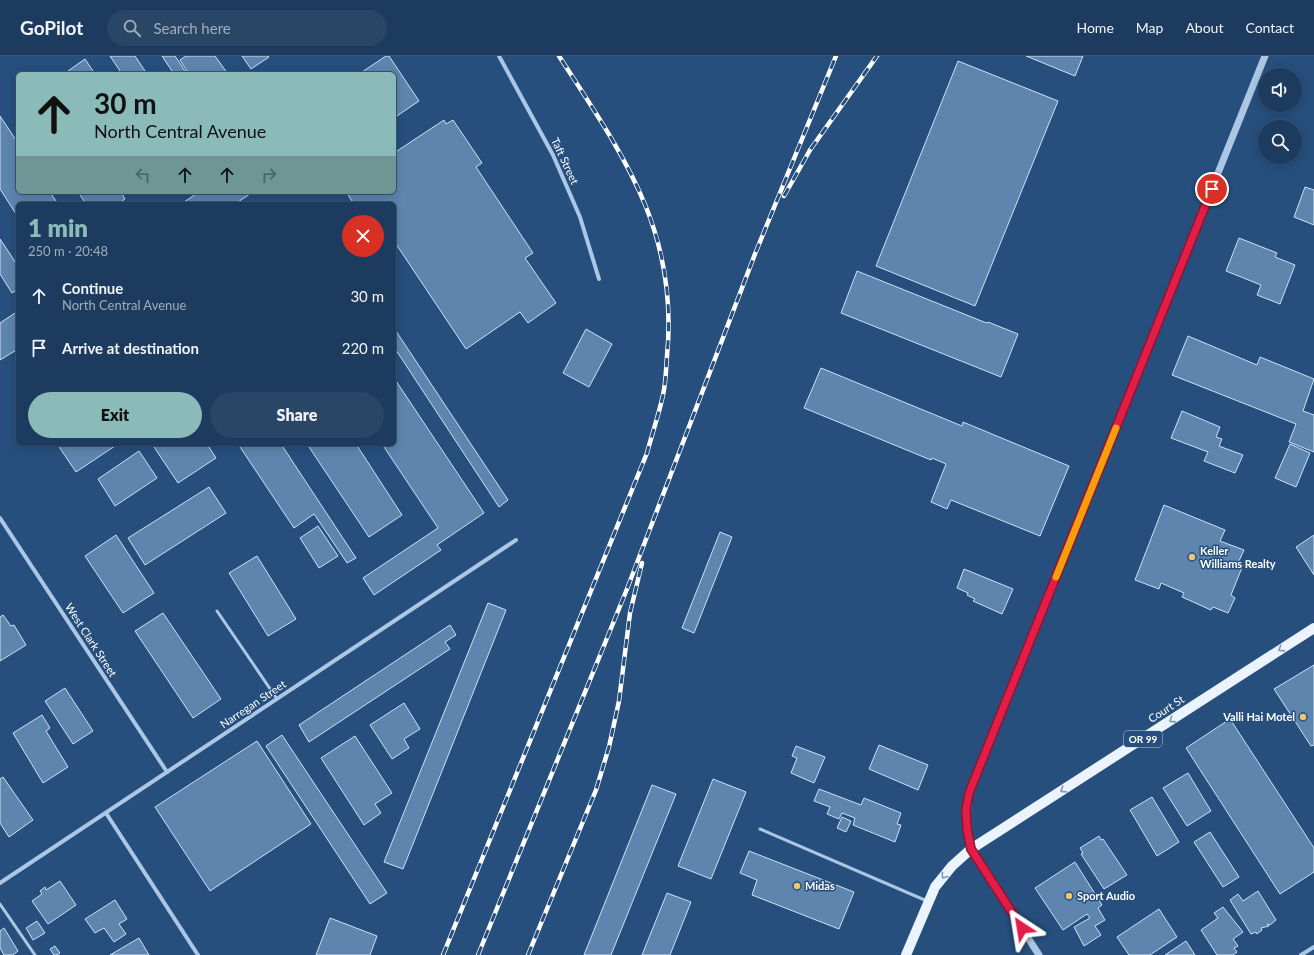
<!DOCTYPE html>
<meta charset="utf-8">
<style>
:root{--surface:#1c3b5e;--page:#294667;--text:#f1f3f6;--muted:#a0adbc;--line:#3a5573;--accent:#8bbbb9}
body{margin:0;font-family:Lato,sans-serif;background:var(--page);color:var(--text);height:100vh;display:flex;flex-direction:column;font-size:15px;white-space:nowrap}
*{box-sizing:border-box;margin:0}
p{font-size:13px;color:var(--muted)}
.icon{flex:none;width:22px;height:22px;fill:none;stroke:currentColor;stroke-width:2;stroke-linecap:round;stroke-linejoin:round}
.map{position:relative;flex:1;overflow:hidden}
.sheet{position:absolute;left:16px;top:146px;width:380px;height:244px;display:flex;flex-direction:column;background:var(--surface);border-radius:6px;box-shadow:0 2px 10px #0003,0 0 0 1px var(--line)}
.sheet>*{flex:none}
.hud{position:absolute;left:16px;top:16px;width:380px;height:122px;border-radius:6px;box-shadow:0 2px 10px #0003,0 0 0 1px var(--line);background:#8bbbb9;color:#111;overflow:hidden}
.fabs{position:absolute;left:1258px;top:12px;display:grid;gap:8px}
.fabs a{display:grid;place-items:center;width:44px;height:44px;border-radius:50%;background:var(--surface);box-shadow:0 2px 10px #0003,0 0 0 1px var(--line);font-size:20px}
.pin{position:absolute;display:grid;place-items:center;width:34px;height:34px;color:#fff;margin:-17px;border:2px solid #fff;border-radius:50%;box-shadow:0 1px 4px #0007}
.me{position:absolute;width:44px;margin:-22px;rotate:327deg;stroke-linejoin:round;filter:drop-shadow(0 0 3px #0008)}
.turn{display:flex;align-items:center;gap:14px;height:84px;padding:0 12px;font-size:18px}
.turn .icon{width:52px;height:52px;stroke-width:2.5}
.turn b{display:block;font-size:28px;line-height:34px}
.lanes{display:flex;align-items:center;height:38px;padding:0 12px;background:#0003;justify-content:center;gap:20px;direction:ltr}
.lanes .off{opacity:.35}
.round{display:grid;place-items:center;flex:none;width:42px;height:42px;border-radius:21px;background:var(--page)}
.overview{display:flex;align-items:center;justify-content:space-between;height:68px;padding:0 12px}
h1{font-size:24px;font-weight:800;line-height:30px;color:var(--accent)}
.action{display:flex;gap:8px;margin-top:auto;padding:8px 12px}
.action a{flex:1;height:46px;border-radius:24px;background:var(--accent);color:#111;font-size:16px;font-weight:800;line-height:46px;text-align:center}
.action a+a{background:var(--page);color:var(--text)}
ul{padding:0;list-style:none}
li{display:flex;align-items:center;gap:12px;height:52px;padding:0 12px}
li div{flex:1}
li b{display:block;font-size:15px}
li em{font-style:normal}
header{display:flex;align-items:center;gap:24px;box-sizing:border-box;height:56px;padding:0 20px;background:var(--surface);border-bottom:1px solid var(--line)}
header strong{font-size:19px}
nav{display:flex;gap:22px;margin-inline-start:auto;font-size:14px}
.search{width:280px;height:36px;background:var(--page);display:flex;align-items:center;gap:10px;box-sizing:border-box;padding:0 14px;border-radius:22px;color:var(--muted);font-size:15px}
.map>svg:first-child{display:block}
</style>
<header>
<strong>GoPilot</strong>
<div class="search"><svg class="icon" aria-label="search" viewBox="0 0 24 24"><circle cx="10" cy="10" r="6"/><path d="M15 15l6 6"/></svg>Search here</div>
<nav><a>Home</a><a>Map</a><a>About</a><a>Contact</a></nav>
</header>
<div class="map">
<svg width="1314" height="899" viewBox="0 0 1314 899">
<rect width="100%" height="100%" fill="#264f7d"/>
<g fill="#5e85ae" stroke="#cee1f4">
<path d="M 110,0 L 135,0 L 147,18 L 122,18 Z"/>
<path d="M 162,0 L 175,0 L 187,18 L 174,18 Z"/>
<path d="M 186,0 L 215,0 L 228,18 L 189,18 L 180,4 Z"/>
<path d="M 242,0 L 268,0 L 269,1 L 251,13 Z"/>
<path d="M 386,0 L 389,0 L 419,45 L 394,62 L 394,18 L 359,18 Z"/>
<path d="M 1026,0 L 1083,0 L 1075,20 Z"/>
<path d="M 85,3 L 95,18 L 70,18 L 68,15 Z"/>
<path d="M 958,5 L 1058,45 L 975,250 L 876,210 Z"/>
<path d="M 0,60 L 18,87 L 18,136 L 50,136 L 58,148 L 18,148 L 18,161 L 0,133 Z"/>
<path d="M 444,64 L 446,68 L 453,64 L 482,107 L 476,111 L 533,197 L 525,202 L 556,247 L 528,267 L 520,256 L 466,293 L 394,185 L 394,148 L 354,148 L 346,136 L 394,136 L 394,97 Z"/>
<path d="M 1305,131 L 1314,134 L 1314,169 L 1294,161 Z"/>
<path d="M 78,136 L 121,136 L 125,143 L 118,148 L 86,148 Z"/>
<path d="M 199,136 L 253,136 L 235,148 L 181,148 Z"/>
<path d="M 1239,182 L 1277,197 L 1275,201 L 1295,209 L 1280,248 L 1257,239 L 1261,229 L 1226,215 Z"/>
<path d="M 0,183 L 18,210 L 18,233 L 12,237 L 0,218 Z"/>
<path d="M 857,215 L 984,266 L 987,267 L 988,266 L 1018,278 L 1001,321 L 841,257 Z"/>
<path d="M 18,255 L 18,293 L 0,304 L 0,267 Z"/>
<path d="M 394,272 L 508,444 L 499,451 L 394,291 Z"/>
<path d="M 586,273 L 612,288 L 589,331 L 563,317 Z"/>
<path d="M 1188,280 L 1257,309 L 1260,301 L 1314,323 L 1303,355 L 1314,359 L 1314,396 L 1289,386 L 1296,368 L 1172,319 Z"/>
<path d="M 821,312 L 962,370 L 963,366 L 1069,410 L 1040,480 L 951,444 L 947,453 L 931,446 L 946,408 L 932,402 L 931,404 L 804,352 Z"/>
<path d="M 394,322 L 484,457 L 437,489 L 441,494 L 374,539 L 363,522 L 438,472 L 382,388 L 394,388 Z"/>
<path d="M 1182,355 L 1220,371 L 1216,381 L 1222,383 L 1219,390 L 1243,399 L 1235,417 L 1204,405 L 1208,396 L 1171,382 Z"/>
<path d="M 57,388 L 118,388 L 76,416 Z"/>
<path d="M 152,388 L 207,388 L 216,402 L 178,427 Z"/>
<path d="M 238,388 L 281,388 L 356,502 L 347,507 L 314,458 L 294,472 Z"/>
<path d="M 307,388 L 356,388 L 402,459 L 369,481 Z"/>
<path d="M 1290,388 L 1310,397 L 1296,431 L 1275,422 Z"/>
<path d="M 139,395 L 157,422 L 115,450 L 98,423 Z"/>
<path d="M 209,431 L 226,457 L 145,509 L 128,482 Z"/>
<path d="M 1164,449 L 1225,474 L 1220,485 L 1244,494 L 1238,507 L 1243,509 L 1231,539 L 1235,542 L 1228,557 L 1213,551 L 1211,554 L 1182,541 L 1184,537 L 1161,527 L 1159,533 L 1135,524 Z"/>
<path d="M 318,470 L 338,500 L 319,512 L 300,482 Z"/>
<path d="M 720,476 L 732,481 L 694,577 L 682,572 Z"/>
<path d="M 116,479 L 154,537 L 123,557 L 85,500 Z"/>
<path d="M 1314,479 L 1314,519 L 1296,491 Z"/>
<path d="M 257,500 L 296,563 L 268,580 L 229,517 Z"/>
<path d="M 964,513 L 1013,533 L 1002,558 L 973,545 L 975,543 L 967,539 L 968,537 L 957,532 Z"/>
<path d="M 488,547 L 506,554 L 403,813 L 384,806 Z"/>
<path d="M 163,557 L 221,643 L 193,662 L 135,575 Z"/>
<path d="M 3,559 L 11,570 L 14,569 L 26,589 L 0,605 L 0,561 Z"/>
<path d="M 450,569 L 456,579 L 445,586 L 450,593 L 309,686 L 299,669 Z"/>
<path d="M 1314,609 L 1314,689 L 1311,690 L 1274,633 Z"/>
<path d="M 65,632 L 93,675 L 73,688 L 45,645 Z"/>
<path d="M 404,647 L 420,673 L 404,683 L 409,692 L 392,703 L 370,669 Z"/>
<path d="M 42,659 L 50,672 L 46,675 L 68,711 L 43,727 L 13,677 Z"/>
<path d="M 1230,663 L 1314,792 L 1314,816 L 1280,838 L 1186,692 Z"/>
<path d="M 282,679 L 387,837 L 370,848 L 266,690 Z"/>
<path d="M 355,680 L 392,737 L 375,748 L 381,757 L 364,769 L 321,702 Z"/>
<path d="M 257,685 L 311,768 L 210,835 L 155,751 Z"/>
<path d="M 879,689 L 928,709 L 918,734 L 869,713 Z"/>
<path d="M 796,690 L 825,701 L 814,727 L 791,717 L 797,702 L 792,700 Z"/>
<path d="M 1188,717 L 1211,755 L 1187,770 L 1163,732 Z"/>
<path d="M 3,721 L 33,764 L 9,781 L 0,767 L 0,723 Z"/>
<path d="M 713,723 L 746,736 L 711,823 L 678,810 Z"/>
<path d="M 652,729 L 676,738 L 611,899 L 584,899 Z"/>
<path d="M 819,733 L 861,749 L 864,742 L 901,757 L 897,768 L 901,769 L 895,786 L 853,769 L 855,762 L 842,757 L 839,763 L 827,758 L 830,751 L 814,745 Z"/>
<path d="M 1152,741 L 1179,786 L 1157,800 L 1130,754 Z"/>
<path d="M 842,761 L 851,765 L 846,776 L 837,772 Z"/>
<path d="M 1210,776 L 1239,821 L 1223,831 L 1194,786 Z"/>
<path d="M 1099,780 L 1101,784 L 1103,783 L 1127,819 L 1104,833 L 1081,798 L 1083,797 L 1080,792 Z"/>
<path d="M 749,795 L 854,836 L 839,873 L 752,839 L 757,824 L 740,817 Z"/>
<path d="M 1075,806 L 1102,849 L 1098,852 L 1105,864 L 1095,870 L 1101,879 L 1084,890 L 1074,871 L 1090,862 L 1087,858 L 1063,874 L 1035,832 Z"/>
<path d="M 60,825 L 76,849 L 48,868 L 32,845 L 42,838 L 40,835 L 45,831 L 46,834 Z"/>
<path d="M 1258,835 L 1276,864 L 1270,869 L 1267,868 L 1269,870 L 1261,872 L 1262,874 L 1257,878 L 1256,876 L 1251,878 L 1230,844 L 1238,838 L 1243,845 Z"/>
<path d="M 667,837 L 691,846 L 670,899 L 642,899 Z"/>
<path d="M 115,844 L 127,863 L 119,868 L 126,878 L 114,886 L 104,872 L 95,877 L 85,863 Z"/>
<path d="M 1223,851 L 1243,876 L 1233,883 L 1238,890 L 1234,892 L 1237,896 L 1233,899 L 1217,899 L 1201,874 L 1218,862 L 1214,857 Z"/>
<path d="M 1159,853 L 1177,881 L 1150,899 L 1129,899 L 1117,881 Z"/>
<path d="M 330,862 L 377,880 L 370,899 L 316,899 Z"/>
<path d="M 37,865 L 45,877 L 33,884 L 26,872 Z"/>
<path d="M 4,872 L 18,895 L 13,899 L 4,899 L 0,892 L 0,875 Z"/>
<path d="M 139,882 L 149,899 L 110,899 Z"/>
<path d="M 1186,885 L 1195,899 L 1165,899 Z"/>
<path d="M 55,890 L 60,897 L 57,899 L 54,899 L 50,893 Z"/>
</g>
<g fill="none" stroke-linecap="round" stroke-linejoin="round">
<g stroke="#abc7e5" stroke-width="3">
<path d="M 217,555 L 277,643"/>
<path d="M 760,773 L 927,845"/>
<path d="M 0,848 L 35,899"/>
</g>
<g stroke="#abc7e5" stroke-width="4">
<path d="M 499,0 L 553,99 L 580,161 L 599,223"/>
<path d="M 0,462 L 167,716"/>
<path d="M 106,757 L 198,899"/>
<path d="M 0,827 L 516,484"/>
<path d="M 1301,899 L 1314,891"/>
</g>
<path stroke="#abc7e5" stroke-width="7" d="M 1039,899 L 971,793 C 967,773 966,757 969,737 L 1265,0"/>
<path stroke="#ebf3fd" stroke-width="10" d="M 906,899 L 935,831 L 952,810 L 971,793 L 1314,572"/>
<defs>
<g id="rail">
<path d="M 784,140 L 810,94 L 877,0"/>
<path d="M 443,899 L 647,397 C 652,378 659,358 663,339 C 666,326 666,312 667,300 C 679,175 623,99 559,0"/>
<path d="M 478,899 L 627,533 L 755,198 L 836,0"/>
<path d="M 528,899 L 596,734 L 609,691 L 619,645 L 630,557 L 642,507"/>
</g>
</defs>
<use href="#rail" stroke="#fff" stroke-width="4.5"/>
<use href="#rail" stroke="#264f7d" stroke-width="3" stroke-dasharray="9" stroke-linecap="butt"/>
</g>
<defs><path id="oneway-chevron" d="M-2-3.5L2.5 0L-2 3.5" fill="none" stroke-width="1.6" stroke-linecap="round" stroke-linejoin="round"/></defs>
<g stroke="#7f99b7">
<use href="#oneway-chevron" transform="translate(1281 593) rotate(147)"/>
<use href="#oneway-chevron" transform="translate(1172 664) rotate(147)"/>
<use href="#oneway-chevron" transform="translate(1063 734) rotate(147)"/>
<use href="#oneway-chevron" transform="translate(944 820) rotate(127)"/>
</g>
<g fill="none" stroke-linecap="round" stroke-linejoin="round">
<defs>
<path id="route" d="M 1022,872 L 971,793 L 967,773 L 966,753 L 969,737 L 1212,133"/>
</defs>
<use href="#route" stroke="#92132f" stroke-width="10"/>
<use href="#route" stroke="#e11d48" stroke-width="7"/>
<path stroke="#f59e0b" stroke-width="7" d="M 1056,521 L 1116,372"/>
</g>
<g fill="#eec570" stroke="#264f7d" stroke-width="1.5">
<circle cx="1192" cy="501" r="4"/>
<circle cx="1303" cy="661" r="4"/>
<circle cx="797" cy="830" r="4"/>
<circle cx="1069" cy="840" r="4"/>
</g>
<g text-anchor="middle" stroke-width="3" stroke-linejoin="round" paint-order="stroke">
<rect fill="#264f7d" stroke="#becad8" stroke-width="1" x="1124" y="675" width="38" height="16" rx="3"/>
<g font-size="10" font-weight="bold" fill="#fff">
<text x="1143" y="687">OR 99</text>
</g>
<g font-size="11" fill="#fff" stroke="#264f7d">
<text transform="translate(565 105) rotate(65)" y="4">Taft Street</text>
<text transform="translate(91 584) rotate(57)" y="4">West Clark Street</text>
<text transform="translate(253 648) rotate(-34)" y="4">Narregan Street</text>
<text transform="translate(1166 653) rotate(-33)" y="4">Court St</text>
</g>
<g font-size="11" font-weight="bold" fill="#fff" stroke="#264f7d" text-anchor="start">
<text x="1200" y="499">Keller<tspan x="1200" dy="13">Williams Realty</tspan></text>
<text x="1295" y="665" text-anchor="end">Valli Hai Motel</text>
<text x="805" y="834">Midas</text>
<text x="1077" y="844">Sport Audio</text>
</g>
</g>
</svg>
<div class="fabs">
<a><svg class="icon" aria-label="sound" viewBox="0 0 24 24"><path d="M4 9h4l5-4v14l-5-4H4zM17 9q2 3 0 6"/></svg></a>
<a><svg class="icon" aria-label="search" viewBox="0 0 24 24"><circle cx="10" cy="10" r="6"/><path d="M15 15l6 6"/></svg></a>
</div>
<div class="pin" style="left:1212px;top:133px;background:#d93025"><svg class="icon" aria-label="arrive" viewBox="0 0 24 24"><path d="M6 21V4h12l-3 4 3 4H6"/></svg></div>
<svg class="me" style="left:1022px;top:872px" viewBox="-20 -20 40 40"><path d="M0-17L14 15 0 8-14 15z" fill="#e11d48" stroke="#fff" stroke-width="4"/></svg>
<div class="hud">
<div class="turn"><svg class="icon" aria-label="ahead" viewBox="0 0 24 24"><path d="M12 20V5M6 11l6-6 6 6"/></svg><div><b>30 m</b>North Central Avenue</div></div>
<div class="lanes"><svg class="icon off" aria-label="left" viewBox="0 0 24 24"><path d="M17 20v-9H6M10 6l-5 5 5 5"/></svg><svg class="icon" aria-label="ahead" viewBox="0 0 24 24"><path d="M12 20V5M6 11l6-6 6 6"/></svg><svg class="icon" aria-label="ahead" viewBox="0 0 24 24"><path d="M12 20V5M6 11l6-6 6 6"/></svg><svg class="icon off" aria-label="right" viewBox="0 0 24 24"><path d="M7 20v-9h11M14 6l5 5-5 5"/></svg></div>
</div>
<section class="sheet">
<div class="overview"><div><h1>1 min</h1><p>250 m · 20:48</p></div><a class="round" style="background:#d93025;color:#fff"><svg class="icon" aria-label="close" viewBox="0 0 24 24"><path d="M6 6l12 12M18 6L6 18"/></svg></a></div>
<ul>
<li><svg class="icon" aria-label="ahead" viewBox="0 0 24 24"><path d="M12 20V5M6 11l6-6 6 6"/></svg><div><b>Continue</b><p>North Central Avenue</p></div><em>30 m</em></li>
<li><svg class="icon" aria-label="arrive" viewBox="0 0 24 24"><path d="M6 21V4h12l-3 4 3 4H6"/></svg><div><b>Arrive at destination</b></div><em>220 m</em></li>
</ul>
<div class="action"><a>Exit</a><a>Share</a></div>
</section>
</div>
